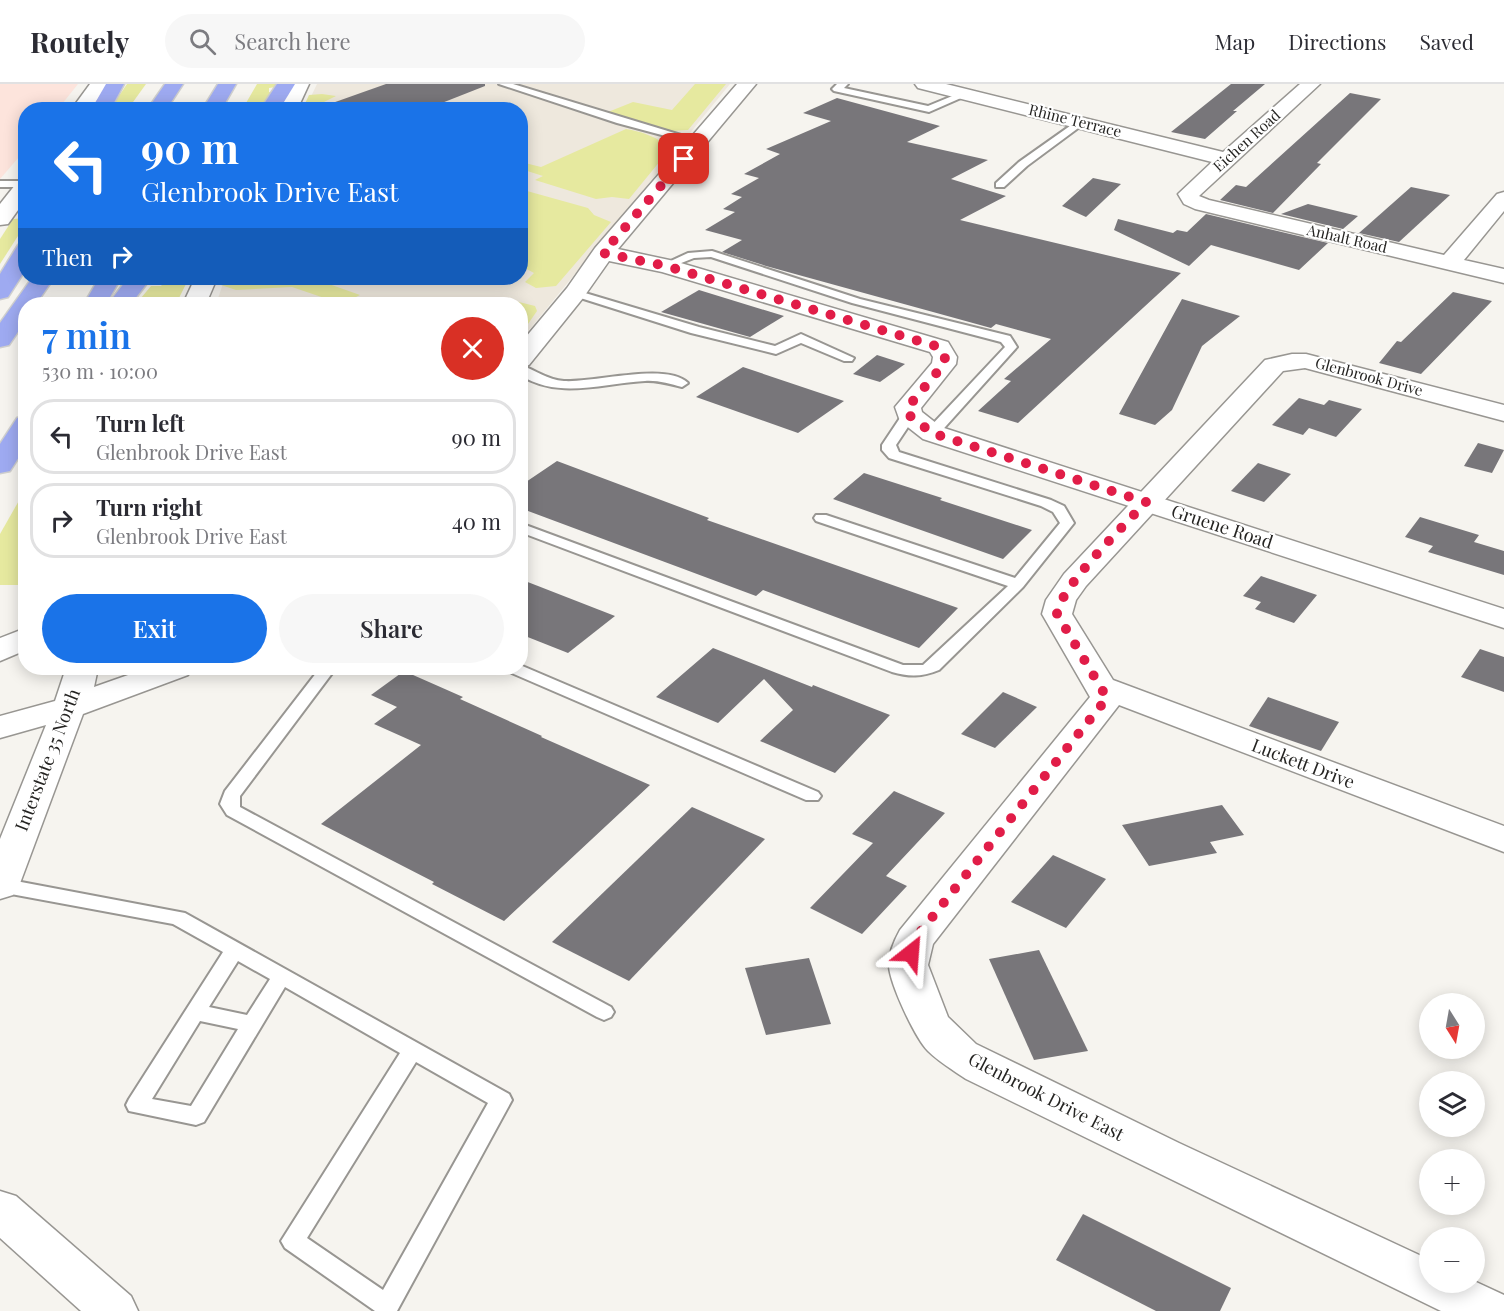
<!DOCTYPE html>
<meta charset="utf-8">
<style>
:root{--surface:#fff;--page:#f7f7f7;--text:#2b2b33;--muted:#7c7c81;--line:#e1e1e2;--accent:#1a73e8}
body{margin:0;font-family:"Playfair Display",serif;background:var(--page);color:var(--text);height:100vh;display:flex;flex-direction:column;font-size:22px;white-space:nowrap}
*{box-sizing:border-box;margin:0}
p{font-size:20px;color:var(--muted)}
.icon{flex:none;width:33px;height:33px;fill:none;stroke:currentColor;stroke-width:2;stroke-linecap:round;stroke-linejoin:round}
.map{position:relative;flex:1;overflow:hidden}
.details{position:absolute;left:18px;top:213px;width:510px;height:378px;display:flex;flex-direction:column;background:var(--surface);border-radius:24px;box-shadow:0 3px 15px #0003}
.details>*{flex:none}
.hud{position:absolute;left:18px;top:18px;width:510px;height:183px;border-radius:24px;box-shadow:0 3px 15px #0003;background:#1a73e8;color:#fff;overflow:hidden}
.needle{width:39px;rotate:169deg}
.buttons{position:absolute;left:1419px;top:909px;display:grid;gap:12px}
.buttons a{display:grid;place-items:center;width:66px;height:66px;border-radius:50%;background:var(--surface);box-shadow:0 3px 15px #0003;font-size:30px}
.pin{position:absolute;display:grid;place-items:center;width:51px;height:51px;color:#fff;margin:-26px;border-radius:12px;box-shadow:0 3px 9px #0006}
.me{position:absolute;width:66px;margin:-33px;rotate:28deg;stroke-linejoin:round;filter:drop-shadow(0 0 4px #0008)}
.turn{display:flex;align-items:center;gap:21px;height:126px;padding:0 24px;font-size:27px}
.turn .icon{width:78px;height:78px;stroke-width:2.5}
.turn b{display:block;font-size:42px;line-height:51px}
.then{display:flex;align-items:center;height:57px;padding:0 24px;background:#0003;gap:12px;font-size:22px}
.round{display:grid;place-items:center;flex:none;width:63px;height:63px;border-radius:32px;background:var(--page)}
.summary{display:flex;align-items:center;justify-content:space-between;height:102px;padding:0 24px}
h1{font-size:36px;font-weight:600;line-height:45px;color:var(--accent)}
.action{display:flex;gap:12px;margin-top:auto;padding:12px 24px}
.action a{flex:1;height:69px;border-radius:36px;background:var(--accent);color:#fff;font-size:24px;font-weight:600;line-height:69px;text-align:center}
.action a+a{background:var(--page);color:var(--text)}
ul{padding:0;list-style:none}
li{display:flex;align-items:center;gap:18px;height:75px;margin:0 12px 9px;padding:0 12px;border:3px solid var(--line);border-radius:24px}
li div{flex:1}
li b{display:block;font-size:22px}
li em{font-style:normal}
header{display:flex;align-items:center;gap:36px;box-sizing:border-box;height:84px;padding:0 30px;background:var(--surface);border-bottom:2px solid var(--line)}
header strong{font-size:28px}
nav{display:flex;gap:33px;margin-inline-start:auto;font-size:21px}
.search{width:420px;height:54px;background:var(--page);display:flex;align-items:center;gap:15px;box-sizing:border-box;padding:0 21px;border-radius:33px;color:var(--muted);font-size:22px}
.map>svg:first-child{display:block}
</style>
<header>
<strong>Routely</strong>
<div class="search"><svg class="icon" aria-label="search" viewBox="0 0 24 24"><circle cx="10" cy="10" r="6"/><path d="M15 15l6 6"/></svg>Search here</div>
<nav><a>Map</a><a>Directions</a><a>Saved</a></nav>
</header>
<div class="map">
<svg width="1504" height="1227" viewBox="0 0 1504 1227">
<rect width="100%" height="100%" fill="#f6f4ef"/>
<path fill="#eee8dd" d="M 317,0 L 730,0 L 521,256 L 520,220 L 216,220 L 225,194 L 520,194 L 520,26 L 305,25 Z"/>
<path fill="#fde4dc" d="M 0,0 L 78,0 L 58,25 L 26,26 L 25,66 L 0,95 Z"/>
<g fill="#e6e99f">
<path d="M 127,0 L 146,0 L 128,25 L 110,25 Z"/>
<path d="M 257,0 L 278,0 L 276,3 L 269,4 L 269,8 L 274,9 L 262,25 L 242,26 Z"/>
<path d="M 695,0 L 726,0 L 688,46 L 671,47 L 608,28 L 633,18 L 672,26 Z"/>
<path d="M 322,10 L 336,12 L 324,18 L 345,25 L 302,26 L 309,11 Z"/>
<path d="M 626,45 C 640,47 661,54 670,65 L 629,115 L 612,113 L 596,115 L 535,96 L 543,92 L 521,85 L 521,78 L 541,83 Z"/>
<path d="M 527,107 L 588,124 L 594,131 L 611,138 L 556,202 L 536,204 L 525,198 L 534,189 L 521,182 L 521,108 Z"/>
<path d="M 25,134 L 25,141 L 0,180 L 0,155 L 13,135 Z"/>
<path d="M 158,194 L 189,194 L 176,220 L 136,220 L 151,202 L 161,202 L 166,196 Z"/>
<path d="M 224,194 L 312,194 L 360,211 L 342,220 L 292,203 L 236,206 L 221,201 Z"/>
<path d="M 515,217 L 535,222 L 537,227 L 521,250 L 520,220 L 500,220 Z"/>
<path d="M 25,406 L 25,501 L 0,501 L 0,450 Z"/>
</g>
<g fill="#78767a">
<path d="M 386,0 L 485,0 L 485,2 L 424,26 L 325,26 L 324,22 Z"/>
<path d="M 1231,0 L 1265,0 L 1233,27 L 1237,27 L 1205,55 L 1171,48 Z"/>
<path d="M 1350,9 L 1381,15 L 1317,79 L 1321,80 L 1273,129 L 1220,116 L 1236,101 L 1246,103 Z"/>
<path d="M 837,14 L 940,42 L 907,58 L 988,76 L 951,95 L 1006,112 L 960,136 L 1181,189 L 1018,339 L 978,327 L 1011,297 L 1004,295 L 1051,255 L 996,240 L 991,244 L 766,182 L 722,168 L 742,156 L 705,146 L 735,128 L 723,125 L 742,113 L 731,110 L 759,94 L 744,90 L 780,70 L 766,65 L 831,37 L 803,29 Z"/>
<path d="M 1093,94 L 1121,100 L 1086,133 L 1062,122 Z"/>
<path d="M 1411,103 L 1450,111 L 1399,158 L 1359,149 Z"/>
<path d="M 1308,120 L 1358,132 L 1343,145 L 1281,130 Z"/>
<path d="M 1206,130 L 1328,159 L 1299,186 L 1211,161 L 1189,182 L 1114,146 L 1118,135 L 1173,149 L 1177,146 L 1187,148 Z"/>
<path d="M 699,206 L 784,232 L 750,253 L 661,228 Z"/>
<path d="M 1453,208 L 1492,217 L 1421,290 L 1379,279 L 1397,257 L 1401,258 Z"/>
<path d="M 1182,215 L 1240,232 L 1202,262 L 1172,326 L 1155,341 L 1119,330 Z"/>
<path d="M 877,271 L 905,280 L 880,298 L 853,290 Z"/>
<path d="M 743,283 L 844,317 L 798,349 L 696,313 Z"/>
<path d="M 1299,314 L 1324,321 L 1329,316 L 1362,325 L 1336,353 L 1309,344 L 1303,351 L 1272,341 Z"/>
<path d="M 1478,359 L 1504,366 L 1492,389 L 1464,382 Z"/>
<path d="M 557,377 L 709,434 L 707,436 L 958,524 L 919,564 L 763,506 L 756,512 L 520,424 L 520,402 Z"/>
<path d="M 1258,379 L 1291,390 L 1264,418 L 1231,407 Z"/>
<path d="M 864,389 L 942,414 L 940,416 L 1032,446 L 1003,475 L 833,415 Z"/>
<path d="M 1420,433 L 1479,451 L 1474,458 L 1504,467 L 1504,491 L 1428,468 L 1433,462 L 1405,453 Z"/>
<path d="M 1261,492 L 1317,511 L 1294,539 L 1255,525 L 1261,518 L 1243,512 Z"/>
<path d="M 520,495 L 615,532 L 568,569 L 520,550 Z"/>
<path d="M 713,564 L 812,603 L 813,601 L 890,631 L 835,689 L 760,657 L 793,626 L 764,595 L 718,639 L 656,613 Z"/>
<path d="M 1480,565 L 1504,573 L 1504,608 L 1461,593 Z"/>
<path d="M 404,587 L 463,613 L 460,615 L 542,652 L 541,653 L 650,701 L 504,837 L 432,800 L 434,798 L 321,740 L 421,661 L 374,640 L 397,623 L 371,611 Z"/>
<path d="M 1003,608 L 1037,623 L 995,664 L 961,650 Z"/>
<path d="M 1268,613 L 1339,638 L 1321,667 L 1249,642 Z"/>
<path d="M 894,707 L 945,729 L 886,792 L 907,802 L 862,850 L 810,824 L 873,759 L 852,750 Z"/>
<path d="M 1222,721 L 1244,751 L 1210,758 L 1217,769 L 1149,782 L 1122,741 Z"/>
<path d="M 692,723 L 765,755 L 629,897 L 552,858 Z"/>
<path d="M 1053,771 L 1106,795 L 1066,844 L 1011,818 Z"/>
<path d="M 1039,866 L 1088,967 L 1034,976 L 989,875 Z"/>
<path d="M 809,874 L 831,940 L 766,951 L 745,884 Z"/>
<path d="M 1083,1130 L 1231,1204 L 1220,1227 L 1156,1227 L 1056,1176 Z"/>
</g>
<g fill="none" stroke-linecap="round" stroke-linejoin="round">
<defs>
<g id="lane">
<path d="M 499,0 L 513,0 L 704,58 L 699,61 L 617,39 Z"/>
<path d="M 837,0 L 848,0 L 844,4 L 928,22 L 962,8 L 970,10 L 929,28 L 834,7 L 832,5 Z"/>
<path d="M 1077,37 L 1085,39 L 1027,82 L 1004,103 L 996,103 L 996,99 L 1019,78 Z"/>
<path d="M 0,97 L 25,97 L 26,103 L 0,103 Z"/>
<path d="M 712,167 L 860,215 L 1010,252 L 1017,263 L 937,352 L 927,352 L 925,349 L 927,346 L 1005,263 L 1001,258 L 852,219 L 711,173 L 694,174 L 666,185 L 660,182 L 688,169 Z"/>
<path d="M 575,206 L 699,243 L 775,262 L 801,250 L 854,274 L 852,277 L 844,277 L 801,259 L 776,270 L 691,249 L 571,211 L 569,209 Z"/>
<path d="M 520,281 C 536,286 547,296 564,297 C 594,299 666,278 688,299 L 682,303 C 670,300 657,296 645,297 C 602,299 560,316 520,291 Z"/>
<path d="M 909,327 L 916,331 L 896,361 L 899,368 L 1051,416 L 1064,422 L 1074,439 L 1023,503 L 939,586 C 922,593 909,593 892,588 L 520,448 L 520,439 L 903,581 L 923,581 L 1008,502 L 816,437 L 814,434 L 816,431 L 826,431 L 1015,494 L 1060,439 L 1053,428 L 1041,422 L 889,374 L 882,366 L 882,361 L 904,328 Z"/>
<path d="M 520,581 L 818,708 L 821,712 L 818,716 L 806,716 L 507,587 L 505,584 L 520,584 Z"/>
<path d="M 320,584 L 336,584 L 240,712 L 240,723 L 611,923 L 614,928 L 611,933 L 604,936 L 597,933 L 227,731 L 220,720 L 225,707 Z"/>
<path d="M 0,794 L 185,829 L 509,1010 L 512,1016 L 397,1227 L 375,1227 L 285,1164 L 281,1157 L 400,969 L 285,903 L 204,1038 L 196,1041 L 129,1027 L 126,1021 L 129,1015 L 223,868 L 173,840 L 0,808 ZM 238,877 L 270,895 L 247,931 L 209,923 ZM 200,937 L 238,945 L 191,1022 L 152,1015 ZM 416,978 L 488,1019 L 383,1206 L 307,1154 Z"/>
</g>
<g id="street">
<path d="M 915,0 L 946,0 L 1223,68 L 1300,0 L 1320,0 L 1199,112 L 1209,116 L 1444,171 L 1497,110 L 1504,108 L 1504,127 L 1464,176 L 1504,185 L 1504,199 L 1195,125 L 1184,120 L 1178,110 L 1212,78 L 918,4 Z"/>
<path d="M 1292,270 L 1306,270 L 1504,321 L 1504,337 L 1305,284 L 1283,287 L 1086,502 L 1076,516 L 1072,530 L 1113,596 L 1504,742 L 1504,768 L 1119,621 L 933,860 L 928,881 L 948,933 L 976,960 L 1179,1059 L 1430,1176 L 1430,1198 L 1474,1197 L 1504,1211 L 1504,1227 L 1441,1227 L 966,995 C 953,986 939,978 928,967 C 915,954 890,900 889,882 C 888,871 895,855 900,846 L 1090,613 L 1042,530 L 1046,516 L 1064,490 L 1265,276 Z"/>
<path d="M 0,1107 L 16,1112 L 131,1212 L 138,1227 L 81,1227 L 0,1154 Z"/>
</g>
<g id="secondary">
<path d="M 90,0 L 108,0 L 90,26 L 71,26 Z"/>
<path d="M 291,0 L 309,0 L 297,26 L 278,26 Z"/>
<path d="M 737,0 L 756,0 L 618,165 L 674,177 L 948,258 L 957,273 L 956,280 L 921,324 L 922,328 L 941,343 L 1504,525 L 1504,544 L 923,355 L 900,337 L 895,323 L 932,279 L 933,273 L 930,268 L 662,188 L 609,177 L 583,214 L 529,281 L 520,283 L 520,260 L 567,204 L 595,164 Z"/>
<path d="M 26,94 L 26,115 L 8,140 L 0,141 L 0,120 L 19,96 Z"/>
<path d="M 195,194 L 217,194 L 206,220 L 183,220 Z"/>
<path d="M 26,544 L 26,566 L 0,577 L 0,554 Z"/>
<path d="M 66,584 L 98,584 L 94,603 L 148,584 L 193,584 L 188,591 L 83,630 L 19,802 L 13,811 L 0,815 L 0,755 L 46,641 L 0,654 L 0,632 L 55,617 Z"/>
</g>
<g id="highway">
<path d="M 106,0 L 124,0 L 110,26 L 91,26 Z"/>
<path d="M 165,0 L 183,0 L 166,26 L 147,26 Z"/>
<path d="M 218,0 L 236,0 L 221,26 L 202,26 Z"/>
<path d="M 277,0 L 295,0 L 279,26 L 260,26 Z"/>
<path d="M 26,159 L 26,185 L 8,213 L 0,215 L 0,190 L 18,161 Z"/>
<path d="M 32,194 L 54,194 L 36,220 L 26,220 L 26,236 L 9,261 L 0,263 L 0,239 Z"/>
<path d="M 99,194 L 121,194 L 106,220 L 84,220 Z"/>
<path d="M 128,194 L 151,194 L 131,220 L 108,220 Z"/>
<path d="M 26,332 L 26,362 L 10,387 L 0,389 L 0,360 L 17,334 Z"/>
</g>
</defs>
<use href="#lane" stroke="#989692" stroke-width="4"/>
<use href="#street" stroke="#989692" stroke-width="3"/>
<use href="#secondary" stroke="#989692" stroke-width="3"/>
<use href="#highway" stroke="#cfcfce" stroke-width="3"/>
<use href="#lane" fill="#fff" fill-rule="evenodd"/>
<use href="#street" fill="#fff" fill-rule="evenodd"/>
<use href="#secondary" fill="#fff" fill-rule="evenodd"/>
<use href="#highway" fill="#9eaaf1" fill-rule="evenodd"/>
</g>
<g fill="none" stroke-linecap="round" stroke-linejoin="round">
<path stroke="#e11d48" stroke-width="10" stroke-dasharray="0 18" d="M 684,75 L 603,169 L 666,182 L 939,263 L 945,273 L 944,280 L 908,323 L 909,331 L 932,349 L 1146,418 C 1126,440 1059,504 1057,530 L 1107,614 L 914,856 L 911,869"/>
</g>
<g text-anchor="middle" stroke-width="4.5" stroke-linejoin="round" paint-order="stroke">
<g font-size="15" fill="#252422" stroke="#fff">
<text transform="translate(1075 37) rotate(14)" y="5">Rhine Terrace</text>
<text transform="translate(1247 57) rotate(-42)" y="5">Eichen Road</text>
<text transform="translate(1347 155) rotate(13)" y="5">Anhalt Road</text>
<text transform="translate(1369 293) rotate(15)" y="5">Glenbrook Drive</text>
</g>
<g font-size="18" fill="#252422" stroke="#fff">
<text transform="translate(1222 443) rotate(18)" y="6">Gruene Road</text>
<text transform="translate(48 676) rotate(-69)" y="6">Interstate 35 North</text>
<text transform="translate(1303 680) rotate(21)" y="6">Luckett Drive</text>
<text transform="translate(1046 1013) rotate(27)" y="6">Glenbrook Drive East</text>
</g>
</g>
</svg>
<div class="buttons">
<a><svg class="needle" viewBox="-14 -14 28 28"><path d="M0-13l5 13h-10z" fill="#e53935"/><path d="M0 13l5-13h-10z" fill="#7c7c81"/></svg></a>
<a><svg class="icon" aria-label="layers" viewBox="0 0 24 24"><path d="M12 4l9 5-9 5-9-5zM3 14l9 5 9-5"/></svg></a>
<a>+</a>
<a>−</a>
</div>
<div class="pin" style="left:684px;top:75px;background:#d93025"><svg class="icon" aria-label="arrive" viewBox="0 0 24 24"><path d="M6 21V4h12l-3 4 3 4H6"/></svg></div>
<svg class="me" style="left:911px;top:869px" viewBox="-20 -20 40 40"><path d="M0-17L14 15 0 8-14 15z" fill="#e11d48" stroke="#fff" stroke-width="4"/></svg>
<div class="hud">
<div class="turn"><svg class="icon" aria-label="left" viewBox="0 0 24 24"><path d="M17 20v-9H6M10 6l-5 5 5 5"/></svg><div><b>90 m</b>Glenbrook Drive East</div></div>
<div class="then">Then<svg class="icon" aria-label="right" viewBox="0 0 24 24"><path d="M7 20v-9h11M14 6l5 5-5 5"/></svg></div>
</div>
<section class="details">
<div class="summary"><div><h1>7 min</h1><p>530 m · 10:00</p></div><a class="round" style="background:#d93025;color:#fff"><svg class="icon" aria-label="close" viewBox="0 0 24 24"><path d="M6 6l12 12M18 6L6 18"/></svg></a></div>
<ul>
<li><svg class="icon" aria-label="left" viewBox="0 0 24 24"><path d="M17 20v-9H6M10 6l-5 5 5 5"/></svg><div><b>Turn left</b><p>Glenbrook Drive East</p></div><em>90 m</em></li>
<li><svg class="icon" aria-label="right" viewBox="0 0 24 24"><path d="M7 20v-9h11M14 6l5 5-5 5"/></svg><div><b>Turn right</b><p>Glenbrook Drive East</p></div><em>40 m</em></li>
</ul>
<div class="action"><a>Exit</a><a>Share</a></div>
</section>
</div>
